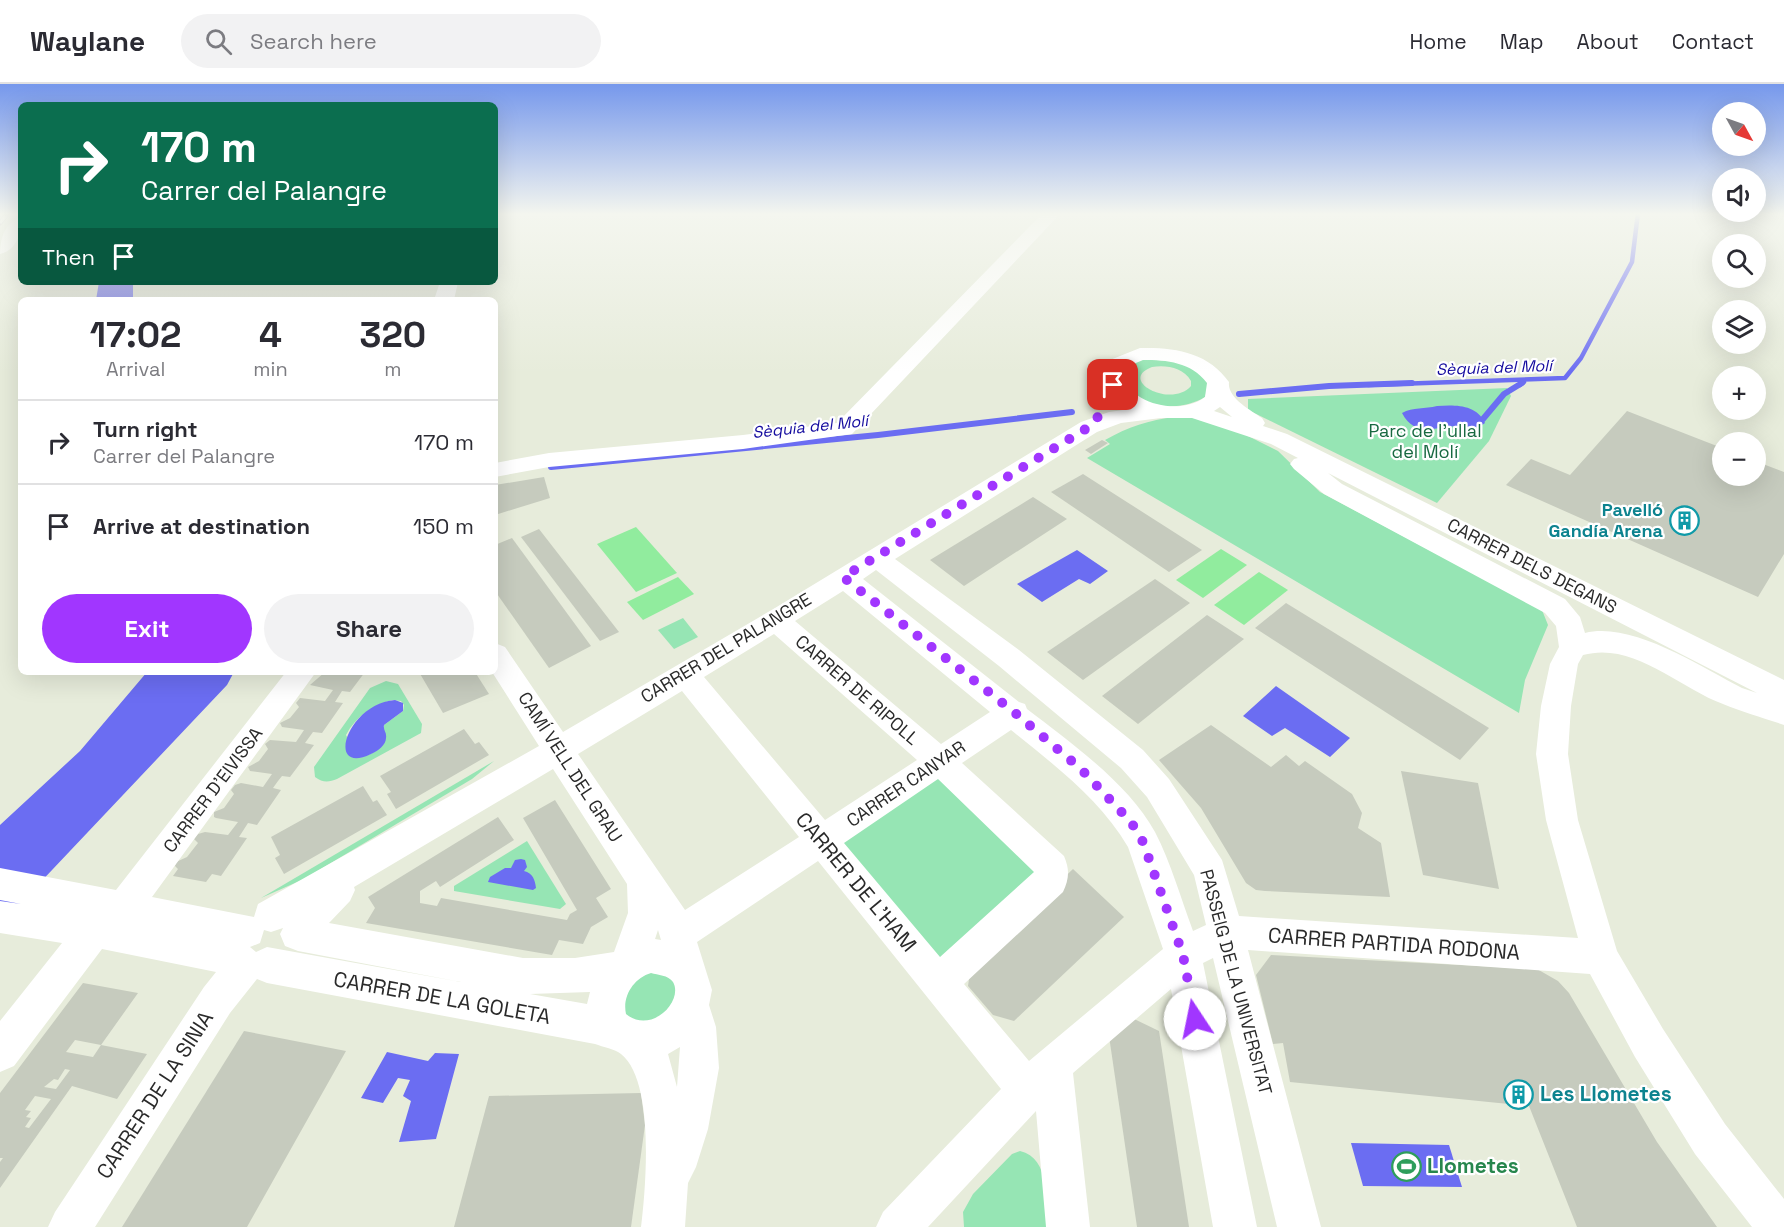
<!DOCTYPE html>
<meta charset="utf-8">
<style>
:root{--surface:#fff;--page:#f2f2f3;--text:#2b2b33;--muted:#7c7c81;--line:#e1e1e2;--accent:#a136ff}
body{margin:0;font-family:"Space Grotesk",sans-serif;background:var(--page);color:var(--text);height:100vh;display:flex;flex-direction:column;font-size:22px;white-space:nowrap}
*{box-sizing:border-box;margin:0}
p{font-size:20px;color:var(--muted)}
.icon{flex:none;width:33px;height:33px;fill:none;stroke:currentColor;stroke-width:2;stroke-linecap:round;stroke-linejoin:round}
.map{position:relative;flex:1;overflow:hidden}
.panel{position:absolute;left:18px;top:213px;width:480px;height:378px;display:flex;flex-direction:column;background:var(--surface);border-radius:9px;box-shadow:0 6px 24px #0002}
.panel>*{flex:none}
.banner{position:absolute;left:18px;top:18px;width:480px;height:183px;border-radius:9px;box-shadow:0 6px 24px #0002;background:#0b6e4f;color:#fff;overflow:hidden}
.needle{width:39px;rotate:130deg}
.controls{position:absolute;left:1712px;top:18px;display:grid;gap:12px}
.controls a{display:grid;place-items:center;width:54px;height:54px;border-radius:50%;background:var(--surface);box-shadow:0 6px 24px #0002;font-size:30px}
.pin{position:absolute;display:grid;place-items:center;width:51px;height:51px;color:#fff;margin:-26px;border-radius:12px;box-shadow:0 3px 9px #0006}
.me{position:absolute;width:66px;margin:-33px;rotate:349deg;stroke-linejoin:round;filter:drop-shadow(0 0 4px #0008)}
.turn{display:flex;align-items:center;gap:21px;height:126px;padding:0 24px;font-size:27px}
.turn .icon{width:78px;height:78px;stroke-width:2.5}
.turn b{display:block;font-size:42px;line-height:51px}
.then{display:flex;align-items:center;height:57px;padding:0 24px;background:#0003;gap:12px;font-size:22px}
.eta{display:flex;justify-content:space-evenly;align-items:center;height:102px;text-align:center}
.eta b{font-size:36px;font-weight:700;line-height:42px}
.action{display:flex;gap:12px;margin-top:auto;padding:12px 24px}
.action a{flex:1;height:69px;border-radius:36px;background:var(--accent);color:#fff;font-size:24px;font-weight:700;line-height:69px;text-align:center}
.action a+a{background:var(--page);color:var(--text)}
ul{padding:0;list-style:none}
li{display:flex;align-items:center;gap:18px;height:84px;padding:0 24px;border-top:2px solid var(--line)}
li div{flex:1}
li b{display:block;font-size:22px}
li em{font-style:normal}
header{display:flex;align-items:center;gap:36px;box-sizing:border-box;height:84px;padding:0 30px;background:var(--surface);border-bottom:2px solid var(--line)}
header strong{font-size:28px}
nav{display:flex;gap:33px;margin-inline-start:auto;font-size:21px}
.search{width:420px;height:54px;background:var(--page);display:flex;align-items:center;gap:15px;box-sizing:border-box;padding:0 21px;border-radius:33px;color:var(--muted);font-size:22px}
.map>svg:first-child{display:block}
</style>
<header>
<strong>Waylane</strong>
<div class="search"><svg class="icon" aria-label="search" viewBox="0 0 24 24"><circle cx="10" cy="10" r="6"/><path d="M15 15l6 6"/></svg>Search here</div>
<nav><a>Home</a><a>Map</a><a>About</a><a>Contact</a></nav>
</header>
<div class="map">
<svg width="1784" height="1143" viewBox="0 0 1784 1143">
<rect width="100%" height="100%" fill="#e7ecdb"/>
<g fill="#96e5b4" fill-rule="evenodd">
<path d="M 1140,275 L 1182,277 L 1210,297 L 1205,313 C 1184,326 1149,326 1129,309 C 1125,305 1122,297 1120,292 L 1122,285 ZM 1152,283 C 1166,281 1183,283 1191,297 L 1191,302 C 1171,325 1117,296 1152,283 Z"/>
<path d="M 1507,304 L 1511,312 L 1489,357 L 1437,419 L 1248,326 L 1248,315 Z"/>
<path d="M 1175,333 L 1193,333 L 1228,342 L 1278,367 L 1320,408 L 1542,526 L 1548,541 L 1525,596 L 1519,629 L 1087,374 L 1110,360 L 1105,356 C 1128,343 1149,336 1175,333 Z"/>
<path d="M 683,534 L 698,553 L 674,565 L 658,546 Z"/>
<path d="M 386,597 L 398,600 L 422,640 L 421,649 L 337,695 C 329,698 323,699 315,693 L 314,683 L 370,604 ZM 392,616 L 401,617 L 404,621 L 403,627 L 384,641 C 382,660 381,671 357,673 L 346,651 C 355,633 373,621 392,616 Z"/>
<path d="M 494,677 L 472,695 L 304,795 L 261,814 Z"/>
<path d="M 940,690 L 1043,796 L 943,885 L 842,759 Z"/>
<path d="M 527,757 L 566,820 L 560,825 L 454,807 L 454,802 Z"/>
<path d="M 645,885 L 677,896 L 674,925 L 647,941 L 623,931 L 622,904 Z"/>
<path d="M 1020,1067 C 1051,1074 1045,1117 1047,1143 L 964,1143 L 963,1128 L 973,1110 L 1012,1070 Z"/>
</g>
<g fill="#91ec9e">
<path d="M 636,443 L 677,489 L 636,508 L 597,460 Z"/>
<path d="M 1221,465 L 1247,481 L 1203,514 L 1176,496 Z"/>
<path d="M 1259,488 L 1288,506 L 1244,541 L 1214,521 Z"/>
<path d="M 678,493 L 694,510 L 643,536 L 627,518 Z"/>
</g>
<g fill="#6b6df2">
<path d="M 99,198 L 133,198 L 133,216 L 96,216 Z"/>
<path d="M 1437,322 C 1455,321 1476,320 1485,339 C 1477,346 1467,342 1457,342 C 1436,343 1415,354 1402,329 C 1413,323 1425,325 1437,322 Z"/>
<path d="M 1077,466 L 1108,487 L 1090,500 L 1079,495 L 1042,518 L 1017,500 Z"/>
<path d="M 147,588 L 234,588 L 227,601 L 0,841 L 0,741 L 80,667 Z"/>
<path d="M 1276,602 L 1350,654 L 1330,673 L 1285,644 L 1272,652 L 1243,632 Z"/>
<path d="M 395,616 L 403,619 L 403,627 L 384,641 C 383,647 387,648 386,654 C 386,661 378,667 371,670 C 325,692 346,620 395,616 Z"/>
<path d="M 521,775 L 525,776 L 527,783 L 524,787 C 533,789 535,796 536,804 L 533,806 L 488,798 L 490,793 L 505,784 L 511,784 L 515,776 Z"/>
<path d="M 387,968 L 428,977 L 435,969 L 459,970 L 436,1055 L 399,1058 L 411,1017 L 403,1012 L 410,996 L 398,994 L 383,1019 L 361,1014 Z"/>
<path d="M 1351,1059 L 1449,1061 L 1462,1103 L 1363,1102 Z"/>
</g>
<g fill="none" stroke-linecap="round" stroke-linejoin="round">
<g stroke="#6b6df2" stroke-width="4.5">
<path d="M 1368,301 L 1565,294 L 1581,274 L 1632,178 L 1638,129"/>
<path d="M 1520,301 L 1524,298"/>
</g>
<g stroke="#6b6df2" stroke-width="6">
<path d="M 1239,310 L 1329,302 L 1412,299"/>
<path d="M 1483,335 L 1504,310 L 1522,299"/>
<path d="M 551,383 L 878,351 L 1072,328"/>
</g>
</g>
<g fill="#c6cbbe" fill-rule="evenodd">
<path d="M 1627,327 L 1722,364 L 1722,392 L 1755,392 L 1755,377 L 1784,388 L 1784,470 L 1758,513 L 1506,401 L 1531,375 L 1570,391 Z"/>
<path d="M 1102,356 L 1108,359 L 1091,370 L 1085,366 Z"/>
<path d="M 1083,390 L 1202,466 L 1169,488 L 1051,408 Z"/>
<path d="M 544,393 L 550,414 L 495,431 L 495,401 Z"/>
<path d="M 1033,413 L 1067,435 L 964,502 L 930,476 Z"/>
<path d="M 539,445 L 619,548 L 600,557 L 521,453 Z"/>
<path d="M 512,454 L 591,562 L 549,584 L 495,507 L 495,461 Z"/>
<path d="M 1155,495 L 1190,519 L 1083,596 L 1047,568 Z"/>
<path d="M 1286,519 L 1489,644 L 1460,676 L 1255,544 Z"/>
<path d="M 1207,531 L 1244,555 L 1138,640 L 1102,612 Z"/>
<path d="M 325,588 L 365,588 L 350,608 L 342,607 L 335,618 L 343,619 L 322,649 L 313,648 L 305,659 L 314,661 L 290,693 L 282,692 L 278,697 L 273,704 L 281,706 L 257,741 L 248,739 L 239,753 L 247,754 L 221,792 L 212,790 L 206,798 L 173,792 L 178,785 L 175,782 L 176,778 L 187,773 L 198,759 L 194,755 L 198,750 L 205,748 L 228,751 L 238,738 L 216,734 L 214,733 L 214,728 L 224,724 L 234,710 L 231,706 L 235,701 L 241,699 L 263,703 L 272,690 L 250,687 L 248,683 L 259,677 L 268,665 L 265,660 L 270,656 L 296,658 L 304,646 L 282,643 L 280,639 L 290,634 L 299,623 L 296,619 L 300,614 L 325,617 L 333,606 L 310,601 Z"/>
<path d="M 419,588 L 475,588 L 489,610 L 443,629 Z"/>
<path d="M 1211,641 L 1271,683 L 1286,671 L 1299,682 L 1305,677 L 1352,710 L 1362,729 L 1358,744 L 1381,759 L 1390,813 L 1265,807 L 1256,806 L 1246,799 L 1201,724 L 1159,676 Z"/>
<path d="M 464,645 L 475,660 L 479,658 L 489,671 L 396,725 L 387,710 L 391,708 L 380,692 Z"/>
<path d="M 1401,687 L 1478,699 L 1499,805 L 1423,791 Z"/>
<path d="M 363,702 L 373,718 L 377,716 L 387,731 L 284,790 L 275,774 L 280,771 L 271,753 Z"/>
<path d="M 555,716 L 611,805 L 596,814 L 608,833 L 591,843 L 583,860 L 559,856 L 552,871 L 366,839 L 375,824 L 368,813 L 498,733 L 514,756 L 440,803 L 436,797 L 420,807 L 420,819 L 437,822 L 441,814 L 567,836 L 570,830 L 577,826 L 523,734 Z"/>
<path d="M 1073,785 L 1124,833 L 1014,937 L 993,931 L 968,902 L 971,882 Z"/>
<path d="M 1271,871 L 1537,885 L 1558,897 L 1569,909 L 1657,1058 L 1717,1143 L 1577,1143 L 1529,1022 L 1290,998 L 1283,959 L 1273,960 L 1256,891 Z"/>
<path d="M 83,899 L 138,909 L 101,961 L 147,970 L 117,1015 L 72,1002 L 0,1104 L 0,1078 L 3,1074 L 0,1074 L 0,1009 ZM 75,956 L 101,961 L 93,973 L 66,968 ZM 65,985 L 70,986 L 56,1005 L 44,1003 L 54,995 L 58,996 ZM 35,1012 L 51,1015 L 29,1044 L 25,1043 L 31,1034 L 26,1033 L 31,1027 L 25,1026 Z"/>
<path d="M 1128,932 L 1159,947 L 1189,1143 L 1137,1143 L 1109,952 Z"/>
<path d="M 244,947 L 346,967 L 247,1143 L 122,1143 Z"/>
<path d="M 641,1009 L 645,1041 L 631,1143 L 454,1143 L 489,1012 Z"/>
</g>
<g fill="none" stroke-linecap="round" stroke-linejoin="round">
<g fill="#fff" fill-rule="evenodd">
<path d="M 1043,129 L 1061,129 L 852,350 L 743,365 L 549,383 L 495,393 L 495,379 L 549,369 L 743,351 L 837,339 Z"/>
<path d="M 21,134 C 21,149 17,166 0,170 C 0,156 4,138 21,134 Z"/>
<path d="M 440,198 L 458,198 L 454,216 L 434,216 Z"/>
<path d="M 1140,264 C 1174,263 1208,268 1229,298 C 1227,314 1251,326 1262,334 L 1265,339 L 1263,342 L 1287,350 L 1784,596 L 1784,641 C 1764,634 1742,628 1723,620 C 1678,603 1633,557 1583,571 L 1578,580 L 1571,622 L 1568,670 L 1578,736 L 1617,867 L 1663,945 L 1725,1040 L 1784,1115 L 1784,1143 L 1752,1143 L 1695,1070 L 1635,973 L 1590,890 L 1248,866 L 1321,1143 L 1277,1143 L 1213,874 L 1203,879 L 1257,1143 L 1213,1143 L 1171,905 L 1073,989 L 1090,1143 L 1046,1143 L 1036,1027 L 928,1143 L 876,1143 L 883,1128 L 1001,1005 L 818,777 L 697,858 L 712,906 L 709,921 L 716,943 L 719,984 L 708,1045 L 696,1083 L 688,1099 L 685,1143 L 641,1143 C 646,1103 655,997 621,970 C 615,965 603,963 595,960 L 267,899 L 257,895 L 230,929 L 95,1143 L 48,1143 L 55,1128 L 204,903 L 216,888 L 102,865 L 14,982 L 0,988 L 0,937 L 62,859 L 0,849 L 0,817 L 21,820 L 0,816 L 0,784 L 116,806 L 286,588 L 316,588 L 152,813 L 254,833 L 258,820 L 539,662 L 492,588 L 495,588 L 495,559 L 505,563 L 563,648 L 775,524 L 1081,338 L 1109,328 L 1130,325 C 1114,318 1104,306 1100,289 L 1110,276 ZM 1143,276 C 1167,276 1191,278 1207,299 L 1205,313 C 1180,332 1130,321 1121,289 L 1124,284 ZM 1220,323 L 1232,333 L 1214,327 ZM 1161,334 L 1192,334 L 1271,360 L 1298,374 L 1294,375 L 1290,380 L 1294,385 L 1324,410 L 1545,529 L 1556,542 L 1559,563 L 1550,580 L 1541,622 L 1536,670 L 1546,736 L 1578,854 L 1239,832 L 1222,776 L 1169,695 L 1143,666 L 1019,566 L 895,475 L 1097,348 L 1121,339 ZM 1328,389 L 1757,609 L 1742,604 C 1701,583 1632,537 1585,549 L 1580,533 L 1565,515 L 1342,400 ZM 876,486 L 999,582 L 1121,684 L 1147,713 L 1194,791 L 1206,841 L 1193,847 C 1181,815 1171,779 1155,748 C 1129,700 1070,658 1027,625 L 1025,620 L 1019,618 L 863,495 ZM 843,507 L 990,628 L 941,660 L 795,537 ZM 774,550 L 917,676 L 825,736 L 704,593 ZM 682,607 L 799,753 L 685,826 L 578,670 ZM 1011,646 C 1053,680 1100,715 1128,763 L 1163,865 L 1029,977 L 964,900 L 1063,808 C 1069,795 1070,786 1064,772 L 962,679 ZM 553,685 L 627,800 L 628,829 L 614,868 L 575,874 L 523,874 L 329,839 L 350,817 L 355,806 L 354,803 ZM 938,695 L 1034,788 L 940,873 L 844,759 ZM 283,844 L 280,850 L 285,862 L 298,867 L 461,898 L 267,863 L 256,868 L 250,863 L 260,859 L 264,846 L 271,848 ZM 658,846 L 661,856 L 655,855 ZM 651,889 C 658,891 668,891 673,898 C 684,917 651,951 626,930 C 622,912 634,894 651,889 ZM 590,908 L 587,920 L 530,910 ZM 680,963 L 677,1003 L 668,970 Z"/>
</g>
<defs>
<path id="rail" d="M 0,139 L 8,129"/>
</defs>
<use href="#rail" stroke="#ab9eb5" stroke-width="4.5"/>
<use href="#rail" stroke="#fff" stroke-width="3" stroke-dasharray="9" stroke-linecap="butt"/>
</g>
<linearGradient id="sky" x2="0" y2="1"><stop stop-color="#7698ec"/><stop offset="0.45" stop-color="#f4f6ef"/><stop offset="1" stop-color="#f4f6ef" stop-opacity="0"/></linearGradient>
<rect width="1784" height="289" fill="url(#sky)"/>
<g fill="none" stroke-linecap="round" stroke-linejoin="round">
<path stroke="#a136ff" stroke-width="10" stroke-dasharray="0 18" d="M 1113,301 L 1102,328 L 1089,343 L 843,493 L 1014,628 L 1081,685 L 1131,738 L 1143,758 L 1183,871 L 1195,935"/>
</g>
<defs>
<symbol id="building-ring" viewBox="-11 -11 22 22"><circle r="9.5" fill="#fff" stroke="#0f9aa8" stroke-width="1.5"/><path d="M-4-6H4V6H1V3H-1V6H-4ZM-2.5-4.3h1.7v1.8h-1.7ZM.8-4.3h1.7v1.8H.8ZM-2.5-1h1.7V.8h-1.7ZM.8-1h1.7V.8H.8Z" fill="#0f9aa8"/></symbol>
<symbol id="stadium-ring" viewBox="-11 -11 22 22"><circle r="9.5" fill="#fff" stroke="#2e9e5b" stroke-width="1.5"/><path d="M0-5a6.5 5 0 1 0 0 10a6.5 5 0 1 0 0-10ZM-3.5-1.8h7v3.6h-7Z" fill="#2e9e5b"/></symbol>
</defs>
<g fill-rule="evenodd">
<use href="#building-ring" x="1668" y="420" width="33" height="33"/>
<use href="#building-ring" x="1502" y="994" width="33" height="33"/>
<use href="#stadium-ring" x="1390" y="1066" width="33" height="33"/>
</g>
<g text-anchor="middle" stroke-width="4.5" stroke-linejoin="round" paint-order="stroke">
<g font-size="16" font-style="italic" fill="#130a9e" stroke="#fff">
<text transform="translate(1494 283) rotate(-2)" y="6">Sèquia del Molí</text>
<text transform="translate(810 342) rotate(-6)" y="6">Sèquia del Molí</text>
</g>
<g font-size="18" fill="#186941" stroke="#fff">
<text x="1425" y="353">Parc de l'ullal<tspan x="1425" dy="21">del Molí</tspan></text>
</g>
<g font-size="18" font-weight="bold" fill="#0d838f" stroke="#fff" text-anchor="end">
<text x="1663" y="432">Pavelló<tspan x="1663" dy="21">Gandía Arena</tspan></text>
</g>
<g font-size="18" fill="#2a2a2a" stroke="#fff">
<text transform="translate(1532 482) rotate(27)" y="6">CARRER DELS DEGANS</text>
<text transform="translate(726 564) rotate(-31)" y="6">CARRER DEL PALANGRE</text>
<text transform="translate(857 606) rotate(41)" y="6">CARRER DE RIPOLL</text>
<text transform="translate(570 683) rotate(57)" y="6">CAMÍ VELL DEL GRAU</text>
<text transform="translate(906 700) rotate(-34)" y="6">CARRER CANYAR</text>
<text transform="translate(213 706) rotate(-53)" y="6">CARRER D'EIVISSA</text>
<text transform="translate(1236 898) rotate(75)" y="6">PASSEIG DE LA UNIVERSITAT</text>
</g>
<g font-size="21" fill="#2a2a2a" stroke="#fff">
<text transform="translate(856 798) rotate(50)" y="7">CARRER DE L'HAM</text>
<text transform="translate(1394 860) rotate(4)" y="7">CARRER PARTIDA RODONA</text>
<text transform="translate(442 914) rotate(10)" y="7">CARRER DE LA GOLETA</text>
<text transform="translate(155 1011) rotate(-57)" y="7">CARRER DE LA SINIA</text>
</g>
<g font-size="21" font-weight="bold" fill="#0d838f" stroke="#fff" text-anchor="start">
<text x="1540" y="1017">Les Llometes</text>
</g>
<g font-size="21" font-weight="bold" fill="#27864d" stroke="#fff" text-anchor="start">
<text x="1427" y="1089">Llometes</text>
</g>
</g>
</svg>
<div class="controls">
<a><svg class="needle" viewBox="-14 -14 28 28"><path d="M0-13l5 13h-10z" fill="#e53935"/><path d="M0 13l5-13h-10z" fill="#7c7c81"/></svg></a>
<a><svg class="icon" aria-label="sound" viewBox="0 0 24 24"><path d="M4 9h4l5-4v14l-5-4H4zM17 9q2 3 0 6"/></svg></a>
<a><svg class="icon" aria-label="search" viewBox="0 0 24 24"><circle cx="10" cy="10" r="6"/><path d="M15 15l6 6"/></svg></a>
<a><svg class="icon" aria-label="layers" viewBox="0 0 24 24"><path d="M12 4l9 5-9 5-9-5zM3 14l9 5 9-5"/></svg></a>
<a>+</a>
<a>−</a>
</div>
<div class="pin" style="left:1113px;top:301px;background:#d93025"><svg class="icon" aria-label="arrive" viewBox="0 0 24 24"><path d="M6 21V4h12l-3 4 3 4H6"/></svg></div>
<svg class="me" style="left:1195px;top:935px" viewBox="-20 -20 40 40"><circle r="19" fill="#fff"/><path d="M0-13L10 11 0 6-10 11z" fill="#a136ff"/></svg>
<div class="banner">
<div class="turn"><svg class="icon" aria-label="right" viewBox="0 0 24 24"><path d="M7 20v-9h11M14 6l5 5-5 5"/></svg><div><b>170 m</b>Carrer del Palangre</div></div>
<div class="then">Then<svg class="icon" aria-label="arrive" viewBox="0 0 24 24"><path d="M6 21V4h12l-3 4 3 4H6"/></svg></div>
</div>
<section class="panel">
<div class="eta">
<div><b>17:02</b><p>Arrival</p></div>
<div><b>4</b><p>min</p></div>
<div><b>320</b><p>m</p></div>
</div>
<ul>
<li><svg class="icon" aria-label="right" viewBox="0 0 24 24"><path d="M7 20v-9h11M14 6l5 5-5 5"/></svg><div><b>Turn right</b><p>Carrer del Palangre</p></div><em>170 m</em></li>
<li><svg class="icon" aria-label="arrive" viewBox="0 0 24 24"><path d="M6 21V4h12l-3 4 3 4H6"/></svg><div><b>Arrive at destination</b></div><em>150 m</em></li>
</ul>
<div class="action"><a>Exit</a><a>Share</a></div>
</section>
</div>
